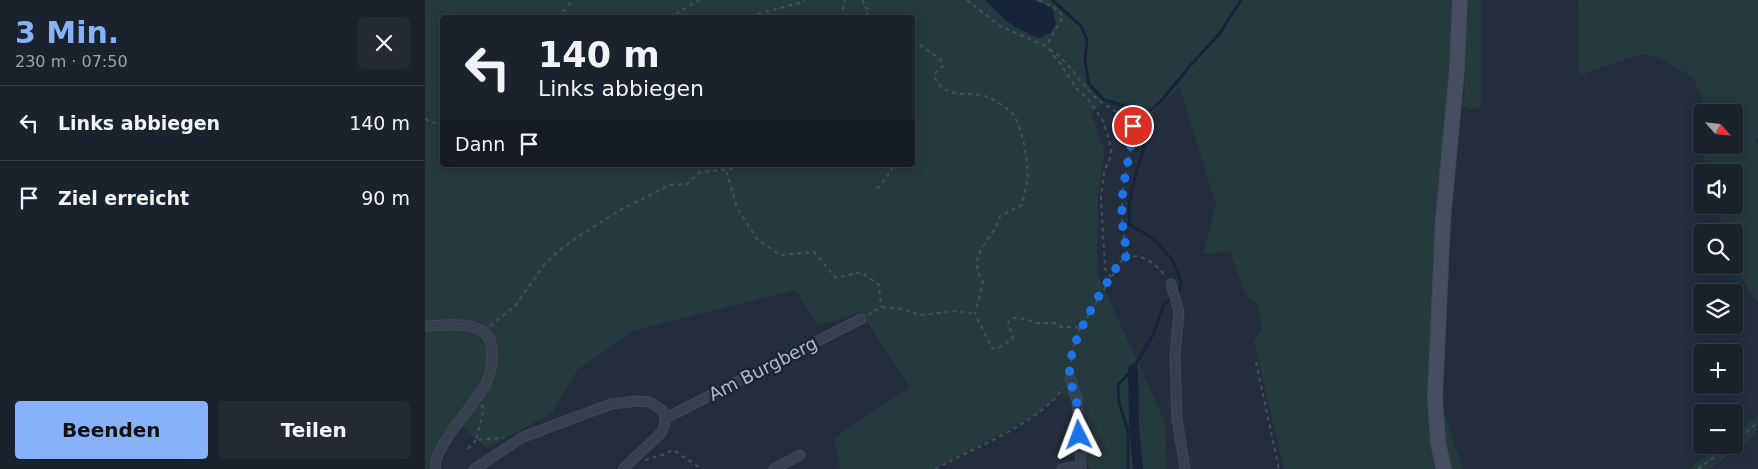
<!DOCTYPE html>
<html lang="de">
<meta charset="utf-8">
<style>
:root{--surface:#1a222e;--page:#232a36;--text:#f1f3f6;--muted:#9fa4aa;--line:#383f4a;--accent:#87b1f8}
body{margin:0;font-family:"DejaVu Sans",sans-serif;background:var(--page);color:var(--text);height:100vh;display:flex;flex-direction:column;font-size:19px;white-space:nowrap}
*{box-sizing:border-box;margin:0}
p{font-size:16px;color:var(--muted)}
.icon{flex:none;width:28px;height:28px;fill:none;stroke:currentColor;stroke-width:2;stroke-linecap:round;stroke-linejoin:round}
.map{position:relative;flex:1;overflow:hidden}
.sheet{display:flex;flex-direction:column;background:var(--surface);width:425px}
.sheet>*{flex:none}
.banner{position:absolute;left:15px;top:15px;width:475px;height:152px;border-radius:5px;box-shadow:0 2px 12px #0003,0 0 0 1px var(--line);background:#1a222e;color:var(--text);overflow:hidden}
.needle{width:32px;rotate:117deg}
.buttons{position:absolute;left:1268px;top:104px;display:grid;gap:10px}
.buttons a{display:grid;place-items:center;width:50px;height:50px;border-radius:5px;background:var(--surface);box-shadow:0 2px 12px #0003,0 0 0 1px var(--line);font-size:25px}
.pin{position:absolute;display:grid;place-items:center;width:42px;height:42px;color:#fff;margin:-21px;border:2px solid #fff;border-radius:50%;box-shadow:0 1px 5px #0007}
.me{position:absolute;width:55px;margin:-28px;rotate:357deg;stroke-linejoin:round;filter:drop-shadow(0 0 4px #0008)}
.turn{display:flex;align-items:center;gap:18px;height:105px;padding:0 15px;font-size:22px}
.turn .icon{width:65px;height:65px;stroke-width:2.5}
.turn b{display:block;font-size:35px;line-height:42px}
.then{display:flex;align-items:center;height:48px;padding:0 15px;background:#0003;gap:10px;font-size:19px}
.round{display:grid;place-items:center;flex:none;width:52px;height:52px;border-radius:5px;background:var(--page)}
.headline{display:flex;align-items:center;justify-content:space-between;height:85px;padding:0 15px}
h1{font-size:30px;font-weight:600;line-height:38px;color:var(--accent)}
.action{display:flex;gap:10px;margin-top:auto;padding:10px 15px}
.action a{flex:1;height:58px;border-radius:5px;background:var(--accent);color:#111;font-size:20px;font-weight:600;line-height:58px;text-align:center}
.action a+a{background:var(--page);color:var(--text)}
ul{padding:0;list-style:none}
li{display:flex;align-items:center;gap:15px;height:75px;padding:0 15px;border-top:1px solid var(--line)}
li div{flex:1}
li b{display:block;font-size:19px}
li em{font-style:normal}
main{display:flex;flex:1;min-height:0}
.map>svg:first-child{display:block}
</style>
<main>
<section class="sheet">
<div class="headline"><div><h1>3 Min.</h1><p>230 m · 07:50</p></div><a class="round"><svg class="icon" aria-label="close" viewBox="0 0 24 24"><path d="M6 6l12 12M18 6L6 18"/></svg></a></div>
<ul>
<li><svg class="icon" aria-label="left" viewBox="0 0 24 24"><path d="M17 20v-9H6M10 6l-5 5 5 5"/></svg><div><b>Links abbiegen</b></div><em>140 m</em></li>
<li><svg class="icon" aria-label="arrive" viewBox="0 0 24 24"><path d="M6 21V4h12l-3 4 3 4H6"/></svg><div><b>Ziel erreicht</b></div><em>90 m</em></li>
</ul>
<div class="action"><a>Beenden</a><a>Teilen</a></div>
</section>
<div class="map">
<svg width="1333" height="469" viewBox="0 0 1333 469">
<rect width="100%" height="100%" fill="#232e3d"/>
<g fill="#253a3e" fill-rule="evenodd">
<path d="M 0,0 L 560,0 L 583,23 L 627,8 L 609,0 L 1029,0 L 1012,267 L 1004,428 L 1012,469 L 859,469 L 829,342 L 837,330 L 832,304 L 820,293 L 805,252 L 778,254 L 791,204 L 754,86 L 722,118 L 680,101 L 666,113 L 680,152 L 673,197 L 672,273 L 740,422 L 742,469 L 666,469 L 662,464 L 649,401 L 635,393 L 612,414 L 510,469 L 415,469 L 409,438 L 485,387 L 436,312 L 393,326 L 370,290 L 210,330 L 152,370 L 127,413 L 62,448 L 37,427 L 66,386 L 73,343 L 56,322 L 0,320 ZM 18,18 L 488,18 L 488,165 L 18,165 Z"/>
<path d="M 1043,0 L 1056,0 L 1056,108 L 1046,109 L 1036,105 L 1039,96 Z"/>
<path d="M 1153,0 L 1333,0 L 1333,303 L 1324,291 L 1309,259 L 1309,232 L 1298,232 L 1292,205 L 1309,205 L 1309,172 L 1284,172 L 1274,142 L 1276,133 L 1276,145 L 1309,145 L 1309,112 L 1282,112 L 1282,110 L 1268,77 L 1232,57 L 1218,54 L 1154,75 Z"/>
<path d="M 0,326 L 53,328 L 68,347 L 62,382 L 13,453 L 11,469 L 0,469 Z"/>
<path d="M 1016,406 L 1038,469 L 1025,469 L 1018,438 Z"/>
<path d="M 1333,415 L 1333,430 L 1320,443 L 1284,469 L 1264,469 L 1296,445 L 1309,445 L 1309,435 Z"/>
</g>
<path fill="#16243a" d="M 560,0 L 609,0 L 627,8 L 631,24 L 625,33 L 614,38 C 588,29 579,19 560,0 Z"/>
<g fill="none" stroke-linecap="round" stroke-linejoin="round">
<g stroke="#16243a" stroke-width="3">
<path d="M 627,0 L 656,26 L 662,40 L 660,61 L 664,84 L 678,99 L 703,107 L 720,123 C 720,131 721,140 719,147 C 712,173 701,197 705,225 L 729,239 L 748,261 L 756,282 L 753,293 L 739,304 L 728,335 L 708,369 L 693,385 L 694,403 L 703,431 L 703,469"/>
<path d="M 716,119 L 737,100 L 765,66 L 795,33 L 816,0"/>
<path d="M 1333,140 L 1333,142"/>
</g>
<path stroke="#16243a" stroke-width="10" d="M 708,369 L 709,426 L 713,469"/>
<defs>
<g id="street">
<path d="M 746,284 L 754,312 L 750,356 L 752,418 L 760,469"/>
<path d="M 0,326 C 25,325 69,317 67,354 C 67,364 65,375 61,384 C 51,403 5,451 11,469"/>
<path d="M 645,378 L 652,400 L 656,469"/>
<path d="M 241,418 L 436,319"/>
<path d="M 49,469 L 98,437 L 186,404 L 213,401 L 224,402 L 236,409 L 241,418 L 237,432 L 198,469"/>
<path d="M 349,469 L 375,455"/>
<path d="M 637,469 L 647,467 L 652,469"/>
</g>
<path id="secondary" d="M 1019,469 L 1013,443 L 1010,398 L 1018,220 L 1032,69 L 1035,0"/>
</defs>
<use href="#street" stroke="#404956" stroke-width="11"/>
<use href="#secondary" stroke="#404956" stroke-width="16"/>
<g stroke="#3e5356" stroke-width="2" stroke-dasharray="4 4" stroke-linecap="butt">
<path d="M 438,0 L 439,7 L 444,9 L 441,18"/>
<path d="M 542,0 L 575,26 L 621,46 L 635,63 L 651,88 L 662,98 L 677,119 L 684,139 L 686,150 L 685,158 L 679,172 L 676,197 L 680,269 L 686,277"/>
<path d="M 614,0 L 630,8 L 638,16 L 621,46"/>
<path d="M 133,18 L 148,0"/>
<path d="M 244,18 L 274,0"/>
<path d="M 317,18 L 378,2 L 380,0"/>
<path d="M 416,18 L 420,0"/>
<path d="M 488,40 L 516,60 L 518,66 L 512,70 L 509,76 C 520,101 542,90 563,97 C 569,100 581,107 586,112 C 597,123 605,167 602,182 C 601,190 598,197 597,205 L 575,216 C 568,243 540,252 558,282 L 550,314 L 567,348 L 572,349 L 588,338 L 583,322 L 589,318 L 600,319 L 612,323 L 629,323 L 637,327 L 651,327 L 655,329"/>
<path d="M 625,49 C 643,61 653,80 668,95 C 680,107 697,113 708,126 C 707,145 702,164 699,183 C 695,208 697,231 703,256"/>
<path d="M 0,119 L 18,126"/>
<path d="M 297,165 L 301,170 L 312,208 L 332,239 L 355,255 L 389,252 L 411,278 L 436,272 L 454,285 L 456,307"/>
<path d="M 452,189 L 467,170 L 466,165"/>
<path d="M 443,315 L 456,307 L 477,309 L 496,315 L 531,311 L 550,314"/>
<path d="M 65,326 L 90,306 L 119,265 L 136,249 L 154,236 L 197,209 L 245,185 L 262,184 L 275,172 L 308,169 L 313,165"/>
<path d="M 831,362 L 854,469"/>
<path d="M 645,370 L 648,349 L 655,329 L 698,258 C 714,251 731,263 740,276"/>
<path d="M 56,405 L 59,408 L 51,440 L 79,438"/>
<path d="M 1309,443 L 1333,422"/>
<path d="M 43,449 L 51,440"/>
<path d="M 220,460 L 237,455 L 248,450 L 277,469"/>
<path d="M 510,469 C 545,450 618,421 638,388"/>
<path d="M 1273,469 L 1306,445"/>
</g>
<use href="#street" stroke="#37404d" stroke-width="9"/>
<use href="#secondary" stroke="#454f60" stroke-width="14"/>
</g>
<g fill="none" stroke-linecap="round" stroke-linejoin="round">
<path stroke="#1a73e8" stroke-width="9" stroke-dasharray="0 16.2" d="M 654,435 C 653,423 654,411 651,400 C 650,393 646,386 645,378 C 640,344 677,292 694,263 L 698,258 L 703,256 C 697,232 695,208 699,183 C 702,164 707,145 708,126"/>
</g>
<g text-anchor="middle" stroke-width="5" stroke-linejoin="round" paint-order="stroke">
<g font-size="18" fill="#b3bac8" stroke="#1c2531">
<text transform="translate(338 369) rotate(-27)" y="6">Am Burgberg</text>
</g>
</g>
</svg>
<div class="buttons">
<a><svg class="needle" viewBox="-14 -14 28 28"><path d="M0-13l5 13h-10z" fill="#e53935"/><path d="M0 13l5-13h-10z" fill="#9fa4aa"/></svg></a>
<a><svg class="icon" aria-label="sound" viewBox="0 0 24 24"><path d="M4 9h4l5-4v14l-5-4H4zM17 9q2 3 0 6"/></svg></a>
<a><svg class="icon" aria-label="search" viewBox="0 0 24 24"><circle cx="10" cy="10" r="6"/><path d="M15 15l6 6"/></svg></a>
<a><svg class="icon" aria-label="layers" viewBox="0 0 24 24"><path d="M12 4l9 5-9 5-9-5zM3 14l9 5 9-5"/></svg></a>
<a>+</a>
<a>−</a>
</div>
<div class="pin" style="left:708px;top:126px;background:#d93025"><svg class="icon" aria-label="arrive" viewBox="0 0 24 24"><path d="M6 21V4h12l-3 4 3 4H6"/></svg></div>
<svg class="me" style="left:654px;top:435px" viewBox="-20 -20 40 40"><path d="M0-17L14 15 0 8-14 15z" fill="#1a73e8" stroke="#fff" stroke-width="4"/></svg>
<div class="banner">
<div class="turn"><svg class="icon" aria-label="left" viewBox="0 0 24 24"><path d="M17 20v-9H6M10 6l-5 5 5 5"/></svg><div><b>140 m</b>Links abbiegen</div></div>
<div class="then">Dann<svg class="icon" aria-label="arrive" viewBox="0 0 24 24"><path d="M6 21V4h12l-3 4 3 4H6"/></svg></div>
</div>
</div>
</main>
